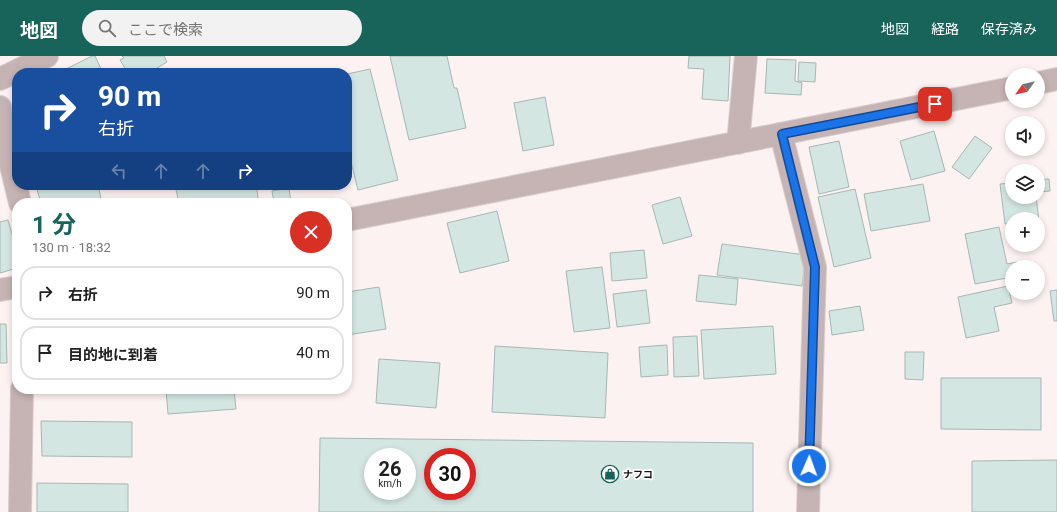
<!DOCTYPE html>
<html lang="ja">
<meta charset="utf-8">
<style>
:root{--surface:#fff;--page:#f2f2f2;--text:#222;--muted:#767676;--line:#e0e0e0;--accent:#18635a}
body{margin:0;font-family:Roboto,"Noto Sans JP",sans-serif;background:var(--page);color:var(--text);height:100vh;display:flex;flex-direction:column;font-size:15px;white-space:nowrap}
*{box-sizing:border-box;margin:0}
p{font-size:13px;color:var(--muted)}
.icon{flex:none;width:22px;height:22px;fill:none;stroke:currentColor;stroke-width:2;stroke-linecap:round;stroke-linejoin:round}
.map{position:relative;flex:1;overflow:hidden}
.sheet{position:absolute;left:12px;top:142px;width:340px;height:196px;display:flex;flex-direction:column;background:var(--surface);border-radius:16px;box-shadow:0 2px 6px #0003}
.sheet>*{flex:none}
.hud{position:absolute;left:12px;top:12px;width:340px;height:122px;border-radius:16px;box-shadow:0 2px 6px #0003;background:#1a4fa0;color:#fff;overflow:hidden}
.needle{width:26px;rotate:236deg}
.controls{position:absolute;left:1005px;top:12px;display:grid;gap:8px}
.controls a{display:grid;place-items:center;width:40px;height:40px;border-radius:50%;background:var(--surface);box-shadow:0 2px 6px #0003;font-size:20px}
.speed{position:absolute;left:364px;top:392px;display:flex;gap:8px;font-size:20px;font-weight:700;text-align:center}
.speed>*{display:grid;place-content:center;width:52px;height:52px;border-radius:50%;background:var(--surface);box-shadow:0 2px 6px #0003;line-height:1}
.speed small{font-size:10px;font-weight:400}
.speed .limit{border:6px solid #d22;background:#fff;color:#111}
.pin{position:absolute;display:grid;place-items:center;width:34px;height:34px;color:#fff;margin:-17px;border-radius:8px;box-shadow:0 2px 6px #0006}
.me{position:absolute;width:44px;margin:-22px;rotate:2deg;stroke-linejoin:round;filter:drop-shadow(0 0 3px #0008)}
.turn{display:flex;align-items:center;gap:14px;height:84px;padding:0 20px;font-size:18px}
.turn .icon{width:52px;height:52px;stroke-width:2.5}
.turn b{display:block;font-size:28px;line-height:34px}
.lanes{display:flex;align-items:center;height:38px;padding:0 20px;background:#0003;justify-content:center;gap:20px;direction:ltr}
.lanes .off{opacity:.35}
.round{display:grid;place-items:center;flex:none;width:42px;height:42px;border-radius:21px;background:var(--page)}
.summary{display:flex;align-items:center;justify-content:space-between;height:68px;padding:0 20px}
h1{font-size:24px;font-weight:700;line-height:30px;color:var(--accent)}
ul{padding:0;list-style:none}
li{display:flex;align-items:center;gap:12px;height:54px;margin:0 8px 6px;padding:0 12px;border:2px solid var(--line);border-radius:16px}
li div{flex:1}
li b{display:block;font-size:15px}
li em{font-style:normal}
header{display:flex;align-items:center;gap:24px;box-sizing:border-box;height:56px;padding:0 20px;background:var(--accent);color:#fff}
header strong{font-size:19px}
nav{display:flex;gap:22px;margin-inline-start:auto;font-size:14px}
.search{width:280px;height:36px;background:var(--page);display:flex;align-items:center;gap:10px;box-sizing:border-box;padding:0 14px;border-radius:22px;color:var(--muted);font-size:15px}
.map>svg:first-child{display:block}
</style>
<header>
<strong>地図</strong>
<div class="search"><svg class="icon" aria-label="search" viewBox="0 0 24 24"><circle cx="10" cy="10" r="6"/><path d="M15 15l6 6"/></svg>ここで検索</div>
<nav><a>地図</a><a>経路</a><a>保存済み</a></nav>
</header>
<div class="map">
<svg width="1057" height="456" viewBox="0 0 1057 456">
<rect width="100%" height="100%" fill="#fdf2f2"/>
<g fill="#d4e6e2" stroke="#a6b7b4" fill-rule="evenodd">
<path d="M 92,0 L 95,0 L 103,17 L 68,17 L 66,13 Z"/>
<path d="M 122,0 L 164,0 L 167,6 L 149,17 L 128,17 L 120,4 L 124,2 Z"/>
<path d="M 390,0 L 447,0 L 454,32 L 457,32 L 466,72 L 409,84 Z"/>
<path d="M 689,0 L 730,0 L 728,45 L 702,43 L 704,13 L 688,12 Z"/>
<path d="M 767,3 L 796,4 L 795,25 L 802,27 L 801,39 L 765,37 Z"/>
<path d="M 799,6 L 816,7 L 815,26 L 798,25 Z"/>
<path d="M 370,13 L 398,124 L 358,134 L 347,90 L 347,18 Z"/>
<path d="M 545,41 L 554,89 L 523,95 L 514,47 Z"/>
<path d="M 934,75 L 945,115 L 911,124 L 900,85 Z"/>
<path d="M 975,80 L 992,92 L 969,123 L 952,111 Z"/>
<path d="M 839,85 L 849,131 L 819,138 L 809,91 Z"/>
<path d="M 1049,123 L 1050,135 L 1038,136 L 1038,124 Z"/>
<path d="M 1012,127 L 1012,141 L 1036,141 L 1039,164 L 1012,163 L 1012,167 L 1005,168 L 1000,128 Z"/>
<path d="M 923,128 L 930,165 L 871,175 L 864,138 Z"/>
<path d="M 40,129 L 98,129 L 102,147 L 41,147 L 36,130 Z"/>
<path d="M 175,129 L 256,129 L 259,147 L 179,147 Z"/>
<path d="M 289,132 L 291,147 L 274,147 L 272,135 Z"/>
<path d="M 855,133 L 871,202 L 834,211 L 818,141 Z"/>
<path d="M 680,141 L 692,180 L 663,188 L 652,149 Z"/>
<path d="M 497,155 L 509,205 L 460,217 L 447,167 Z"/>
<path d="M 8,164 L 17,195 L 17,212 L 0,217 L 0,166 Z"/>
<path d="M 999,171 L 1007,208 L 1017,206 L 1018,211 L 1012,211 L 1012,221 L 975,228 L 965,178 Z"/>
<path d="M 722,188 L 806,199 L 802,230 L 717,219 Z"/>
<path d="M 644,194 L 647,222 L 612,225 L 610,197 Z"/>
<path d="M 602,211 L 610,272 L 574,276 L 566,215 Z"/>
<path d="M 699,219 L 738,223 L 736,249 L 696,245 Z"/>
<path d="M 1008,230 L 1012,247 L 994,251 L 999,275 L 966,282 L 958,241 Z"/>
<path d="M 379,231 L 386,273 L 347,279 L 347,236 Z"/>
<path d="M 646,234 L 650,267 L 617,271 L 613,238 Z"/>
<path d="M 1057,234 L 1057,265 L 1054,265 L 1050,235 Z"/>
<path d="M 860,250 L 864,274 L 832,279 L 829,255 Z"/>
<path d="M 0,268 L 6,268 L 7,307 L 0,307 Z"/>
<path d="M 773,270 L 776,318 L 704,323 L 701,274 Z"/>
<path d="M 697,280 L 699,320 L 674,321 L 673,281 Z"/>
<path d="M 667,289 L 668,319 L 641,321 L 639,291 Z"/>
<path d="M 495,290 L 608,297 L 605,362 L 492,356 Z"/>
<path d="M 905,296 L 924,296 L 923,324 L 905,323 Z"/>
<path d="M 379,303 L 440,307 L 436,352 L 376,347 Z"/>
<path d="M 941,322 L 1041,322 L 1041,374 L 941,373 Z"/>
<path d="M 166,333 L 234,333 L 236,353 L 168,358 Z"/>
<path d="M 41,365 L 132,366 L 132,401 L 42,400 Z"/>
<path d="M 320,382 L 753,387 L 753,456 L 319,456 ZM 373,401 L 407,401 L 407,435 L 373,435 ZM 433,401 L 467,401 L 467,435 L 433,435 Z"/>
<path d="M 1057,404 L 1057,456 L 972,456 L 972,405 Z"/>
<path d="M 37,427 L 128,428 L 128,456 L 37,456 Z"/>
</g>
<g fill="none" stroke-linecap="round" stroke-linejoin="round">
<defs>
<g id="minor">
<path d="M 0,23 L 47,0"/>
<path d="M 1038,27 L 1057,23"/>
<path d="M 0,51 L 5,85 L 20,147"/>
<path d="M 781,78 L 815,211 L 808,456"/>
<path d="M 738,87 L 746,0"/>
<path d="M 347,164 L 1012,32"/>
<path d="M 0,234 L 17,231"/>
<path d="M 20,456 L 22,333"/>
</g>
</defs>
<use href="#minor" stroke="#d8cece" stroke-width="24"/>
<use href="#minor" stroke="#c6b3b3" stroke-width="22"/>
</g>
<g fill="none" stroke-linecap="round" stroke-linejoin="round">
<defs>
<path id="route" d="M 809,410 L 815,211 L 782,78 L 935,48"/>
</defs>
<use href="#route" stroke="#114b97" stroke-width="10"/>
<use href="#route" stroke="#1a73e8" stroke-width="7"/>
</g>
<defs>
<symbol id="shop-ring" viewBox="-11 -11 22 22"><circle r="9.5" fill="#fff" stroke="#18635a" stroke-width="1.5"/><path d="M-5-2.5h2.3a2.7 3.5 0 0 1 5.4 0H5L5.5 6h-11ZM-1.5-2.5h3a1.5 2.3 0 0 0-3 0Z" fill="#18635a"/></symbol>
</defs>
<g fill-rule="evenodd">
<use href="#shop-ring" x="600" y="408" width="20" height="20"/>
</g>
<g text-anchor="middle" stroke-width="3.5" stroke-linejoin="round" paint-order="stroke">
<g font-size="10" font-weight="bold" fill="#181212" stroke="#fff" text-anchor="start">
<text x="623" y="422">ナフコ</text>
</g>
</g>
</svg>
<div class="controls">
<a><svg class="needle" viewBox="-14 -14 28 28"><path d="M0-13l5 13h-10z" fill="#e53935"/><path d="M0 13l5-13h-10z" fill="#767676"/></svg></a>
<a><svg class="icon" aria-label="sound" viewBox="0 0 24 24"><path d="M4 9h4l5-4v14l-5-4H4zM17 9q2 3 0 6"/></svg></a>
<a><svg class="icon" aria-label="layers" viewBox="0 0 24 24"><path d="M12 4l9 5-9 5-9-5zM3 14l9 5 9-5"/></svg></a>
<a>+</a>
<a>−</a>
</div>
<div class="speed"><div>26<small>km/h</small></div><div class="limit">30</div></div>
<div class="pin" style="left:935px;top:48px;background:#d93025"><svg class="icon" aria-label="arrive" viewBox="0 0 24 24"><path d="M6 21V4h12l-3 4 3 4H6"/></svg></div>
<svg class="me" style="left:809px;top:410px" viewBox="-20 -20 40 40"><circle r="17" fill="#1a73e8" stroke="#fff" stroke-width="3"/><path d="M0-11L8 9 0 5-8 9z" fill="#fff"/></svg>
<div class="hud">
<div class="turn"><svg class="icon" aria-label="right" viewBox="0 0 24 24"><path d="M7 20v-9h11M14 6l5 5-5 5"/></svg><div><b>90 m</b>右折</div></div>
<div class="lanes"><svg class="icon off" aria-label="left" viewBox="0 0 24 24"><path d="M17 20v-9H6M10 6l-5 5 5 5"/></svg><svg class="icon off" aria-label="ahead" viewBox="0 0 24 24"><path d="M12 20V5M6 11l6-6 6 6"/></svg><svg class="icon off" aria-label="ahead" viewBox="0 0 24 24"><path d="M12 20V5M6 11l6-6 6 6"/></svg><svg class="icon" aria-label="right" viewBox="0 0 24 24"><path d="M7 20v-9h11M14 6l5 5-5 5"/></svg></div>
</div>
<section class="sheet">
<div class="summary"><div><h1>1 分</h1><p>130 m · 18:32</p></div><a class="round" style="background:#d93025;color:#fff"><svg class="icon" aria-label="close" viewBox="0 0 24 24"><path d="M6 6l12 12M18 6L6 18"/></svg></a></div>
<ul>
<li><svg class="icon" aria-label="right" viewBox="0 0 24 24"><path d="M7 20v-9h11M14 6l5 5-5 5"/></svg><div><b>右折</b></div><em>90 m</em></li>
<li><svg class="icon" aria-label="arrive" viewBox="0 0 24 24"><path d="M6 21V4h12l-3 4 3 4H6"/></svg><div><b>目的地に到着</b></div><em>40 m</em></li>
</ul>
</section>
</div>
